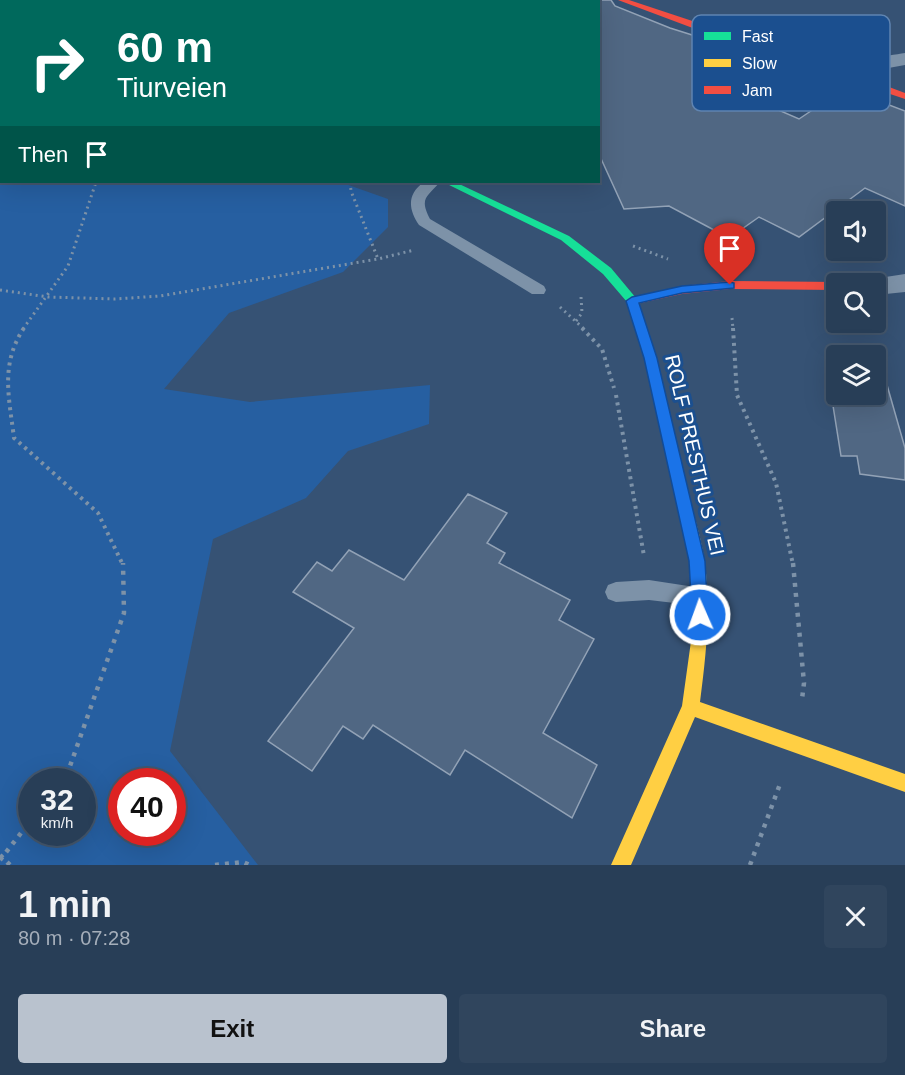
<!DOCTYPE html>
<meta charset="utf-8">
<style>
:root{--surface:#283e57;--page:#30455d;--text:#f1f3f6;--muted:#a5aeba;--line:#44576d;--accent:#b9c2ce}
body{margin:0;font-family:Arial,sans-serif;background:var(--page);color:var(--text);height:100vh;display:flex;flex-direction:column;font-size:22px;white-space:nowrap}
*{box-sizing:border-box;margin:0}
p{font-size:20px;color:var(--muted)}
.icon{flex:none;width:33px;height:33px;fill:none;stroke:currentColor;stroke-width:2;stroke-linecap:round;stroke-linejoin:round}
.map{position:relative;height:865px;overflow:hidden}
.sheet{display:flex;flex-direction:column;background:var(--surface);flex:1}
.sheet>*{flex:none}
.guide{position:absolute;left:0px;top:0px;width:600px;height:183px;box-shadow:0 6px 24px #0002,0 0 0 2px var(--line);background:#00695c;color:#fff;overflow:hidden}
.fabs{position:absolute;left:826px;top:201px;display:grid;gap:12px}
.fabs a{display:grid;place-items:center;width:60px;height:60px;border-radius:6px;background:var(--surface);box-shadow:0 6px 24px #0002,0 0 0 2px var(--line);font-size:30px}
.speed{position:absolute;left:18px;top:768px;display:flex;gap:12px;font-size:30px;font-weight:700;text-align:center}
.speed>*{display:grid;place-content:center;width:78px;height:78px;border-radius:50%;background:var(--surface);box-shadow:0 6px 24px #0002,0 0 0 2px var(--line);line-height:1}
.speed small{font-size:15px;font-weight:400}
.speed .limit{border:9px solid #d22;background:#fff;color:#111}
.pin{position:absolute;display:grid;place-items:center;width:51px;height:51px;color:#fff;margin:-62px -26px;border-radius:50% 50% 50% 0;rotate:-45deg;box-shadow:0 0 6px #0007}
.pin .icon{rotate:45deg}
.me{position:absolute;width:66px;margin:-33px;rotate:358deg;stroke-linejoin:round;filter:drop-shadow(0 0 4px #0008)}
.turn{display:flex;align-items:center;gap:21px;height:126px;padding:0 18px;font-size:27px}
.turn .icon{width:78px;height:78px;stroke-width:2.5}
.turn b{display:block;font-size:42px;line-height:51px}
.then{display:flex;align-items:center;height:57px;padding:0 18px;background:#0003;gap:12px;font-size:22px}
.round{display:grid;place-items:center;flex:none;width:63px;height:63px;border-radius:6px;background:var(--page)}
.headline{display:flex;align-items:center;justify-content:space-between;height:102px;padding:0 18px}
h1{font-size:36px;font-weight:600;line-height:45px}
.primary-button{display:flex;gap:12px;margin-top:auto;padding:12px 18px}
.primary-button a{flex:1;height:69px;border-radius:6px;background:var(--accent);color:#111;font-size:24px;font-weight:600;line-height:69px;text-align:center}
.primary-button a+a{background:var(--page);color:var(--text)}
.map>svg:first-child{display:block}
</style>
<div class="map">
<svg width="905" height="865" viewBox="0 0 905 865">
<rect width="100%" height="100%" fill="#365274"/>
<path fill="#265fa1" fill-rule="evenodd" d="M 0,0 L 211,1 L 2,2 L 2,182 L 340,182 L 388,199 L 388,227 L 343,272 L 229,313 L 164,389 L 250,402 L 430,385 L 429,424 L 348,451 L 306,498 L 213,539 L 170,751 L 258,865 L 0,865 ZM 32,782 L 82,782 L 82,832 L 32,832 ZM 122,782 L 172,782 L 172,832 L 122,832 Z"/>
<g fill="#506783" stroke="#92a2b6" stroke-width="1.5">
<path d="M 598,0 L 611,0 L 615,6 L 670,28 L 746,52 L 709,76 L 717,80 L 714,82 L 799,119 L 845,88 L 905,111 L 905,206 L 865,188 L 799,237 L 759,217 L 729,238 L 669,206 L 624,209 L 598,152 Z"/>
<path d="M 832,378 L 837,379 L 837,394 L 876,394 L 876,384 L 887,385 L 905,448 L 905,480 L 860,474 L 857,456 L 841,456 L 831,393 L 834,393 Z"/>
<path d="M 468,494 L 507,513 L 487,543 L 505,553 L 499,563 L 570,600 L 559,620 L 594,639 L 543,733 L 597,765 L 572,818 L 465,750 L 450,775 L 373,725 L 363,739 L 343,726 L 312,771 L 268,741 L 354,628 L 293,592 L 317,562 L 332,571 L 349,550 L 404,580 Z"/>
</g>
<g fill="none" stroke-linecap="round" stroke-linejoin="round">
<g stroke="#7d92a8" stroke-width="3" stroke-dasharray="2 4" stroke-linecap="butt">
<path d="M 350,182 L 351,191 L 378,259"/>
<path d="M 633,246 L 668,259"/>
<path d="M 0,290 L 48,297 L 115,299 L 160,296 L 378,259 L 414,250"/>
<path d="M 560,307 L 584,329"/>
<path d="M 732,318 L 733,329"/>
<path d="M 576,321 L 582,313 L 581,297"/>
<path d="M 23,329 L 68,266 L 96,182"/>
</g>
<g stroke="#7d92a8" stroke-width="4" stroke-dasharray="3 4.5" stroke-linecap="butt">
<path d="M 24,328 C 0,364 9,397 14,438 L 98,513 L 123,565"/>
<path d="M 582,328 L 602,349 L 614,388"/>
<path d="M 733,328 L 737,395 L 776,483 L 793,565"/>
<path d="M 616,395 L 644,556"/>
</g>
<g stroke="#7d92a8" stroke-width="4.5" stroke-dasharray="4 6" stroke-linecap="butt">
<path d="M 793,563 L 804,683 L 802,699"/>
<path d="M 59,782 L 69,769 L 124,613 L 123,563"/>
<path d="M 0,855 L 10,865"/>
<path d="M 0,860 L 32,819"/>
<path d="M 215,865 L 243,862 L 250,865"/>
<path d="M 750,865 L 780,784"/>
</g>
<g fill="#7d92a8" fill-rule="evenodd">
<path d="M 424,182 L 440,182 C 427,197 419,198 430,219 L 544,286 L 546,290 L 544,294 L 532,294 L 419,225 C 408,209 407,194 424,182 Z"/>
<path d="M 649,580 L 708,589 L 711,596 L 708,603 L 700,606 L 649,600 L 616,602 L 608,599 L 605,592 L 608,585 L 616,582 Z"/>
</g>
<g fill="#7d92a8" fill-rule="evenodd">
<path d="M 234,0 L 252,0 L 253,2 L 235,2 Z"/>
<path d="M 905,53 L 905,65 L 883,69 L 859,80 L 852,82 L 845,80 L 842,76 C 853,60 887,56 905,53 Z"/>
<path d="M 905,274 L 905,292 L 876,295 L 876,284 L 864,284 L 866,280 Z"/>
</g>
<path fill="#16e098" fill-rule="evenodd" d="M 443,182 L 455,182 L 569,236 L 611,268 L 636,298 L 656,358 L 688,492 L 686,496 L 681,498 L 676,496 L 674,492 L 644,358 L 627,302 L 603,274 L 561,240 Z"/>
<path fill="#ffcf43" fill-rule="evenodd" d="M 681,486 L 686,488 L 688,492 C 694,516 702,540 705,564 C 711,611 706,655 700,702 L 905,774 L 905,792 L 695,717 L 631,865 L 611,865 L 682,706 L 692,634 L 692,596 L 689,561 L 674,492 L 676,488 Z"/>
<g fill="#f24e42" fill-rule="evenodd">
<path d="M 618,0 L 629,0 L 873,81 L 905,93 L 905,99 L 690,27 Z"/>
<path d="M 730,281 L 837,282 L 841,284 L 837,284 L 837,290 L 730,289 L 682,294 L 632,305 L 626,301 L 632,297 L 682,286 Z"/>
</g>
</g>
<path fill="#1a73e8" stroke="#114b97" stroke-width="1.5" d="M 730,282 L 734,283 L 734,288 L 682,293 L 639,303 L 657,358 L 705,561 L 708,615 L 706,620 L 700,622 L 694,620 L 692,615 L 689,561 L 644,358 L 626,301 L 632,297 L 682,286 Z"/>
<g text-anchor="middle" stroke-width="6" stroke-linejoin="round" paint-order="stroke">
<g font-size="20" fill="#fff" stroke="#1b4f8f">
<text transform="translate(695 455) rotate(77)" y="7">ROLF PRESTHUS VEI</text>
</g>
</g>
<rect x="692" y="15" width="198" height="96" rx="9" fill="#1b4f8f" stroke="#5f84b1" stroke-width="1.5"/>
<rect x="704" y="32" width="27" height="8" fill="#16e098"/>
<rect x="704" y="59" width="27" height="8" fill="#ffcf43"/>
<rect x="704" y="86" width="27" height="8" fill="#f24e42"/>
<g font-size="16" fill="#fff">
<text x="742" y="42">Fast</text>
<text x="742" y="69">Slow</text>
<text x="742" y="96">Jam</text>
</g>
</svg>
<div class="fabs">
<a><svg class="icon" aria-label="sound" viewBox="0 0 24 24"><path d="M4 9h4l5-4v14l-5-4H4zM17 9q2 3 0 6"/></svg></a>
<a><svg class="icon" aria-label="search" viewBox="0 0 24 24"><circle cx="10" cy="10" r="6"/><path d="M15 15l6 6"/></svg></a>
<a><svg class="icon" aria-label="layers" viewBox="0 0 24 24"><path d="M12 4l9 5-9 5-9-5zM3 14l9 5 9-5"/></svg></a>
</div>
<div class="speed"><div>32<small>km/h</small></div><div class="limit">40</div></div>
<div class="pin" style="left:730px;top:285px;background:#d93025"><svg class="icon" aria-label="arrive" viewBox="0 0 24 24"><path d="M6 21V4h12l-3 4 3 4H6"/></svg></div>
<svg class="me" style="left:700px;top:615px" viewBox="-20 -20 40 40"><circle r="17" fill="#1a73e8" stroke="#fff" stroke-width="3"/><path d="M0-11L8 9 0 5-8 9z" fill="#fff"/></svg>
<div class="guide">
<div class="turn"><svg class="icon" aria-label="right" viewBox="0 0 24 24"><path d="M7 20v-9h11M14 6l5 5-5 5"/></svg><div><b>60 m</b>Tiurveien</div></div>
<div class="then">Then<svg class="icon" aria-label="arrive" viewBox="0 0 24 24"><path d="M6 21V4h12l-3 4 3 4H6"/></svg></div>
</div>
</div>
<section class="sheet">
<div class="headline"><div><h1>1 min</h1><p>80 m · 07:28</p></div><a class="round"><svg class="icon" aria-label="close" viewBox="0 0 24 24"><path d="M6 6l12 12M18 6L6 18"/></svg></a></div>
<div class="primary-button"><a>Exit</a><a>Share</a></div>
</section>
